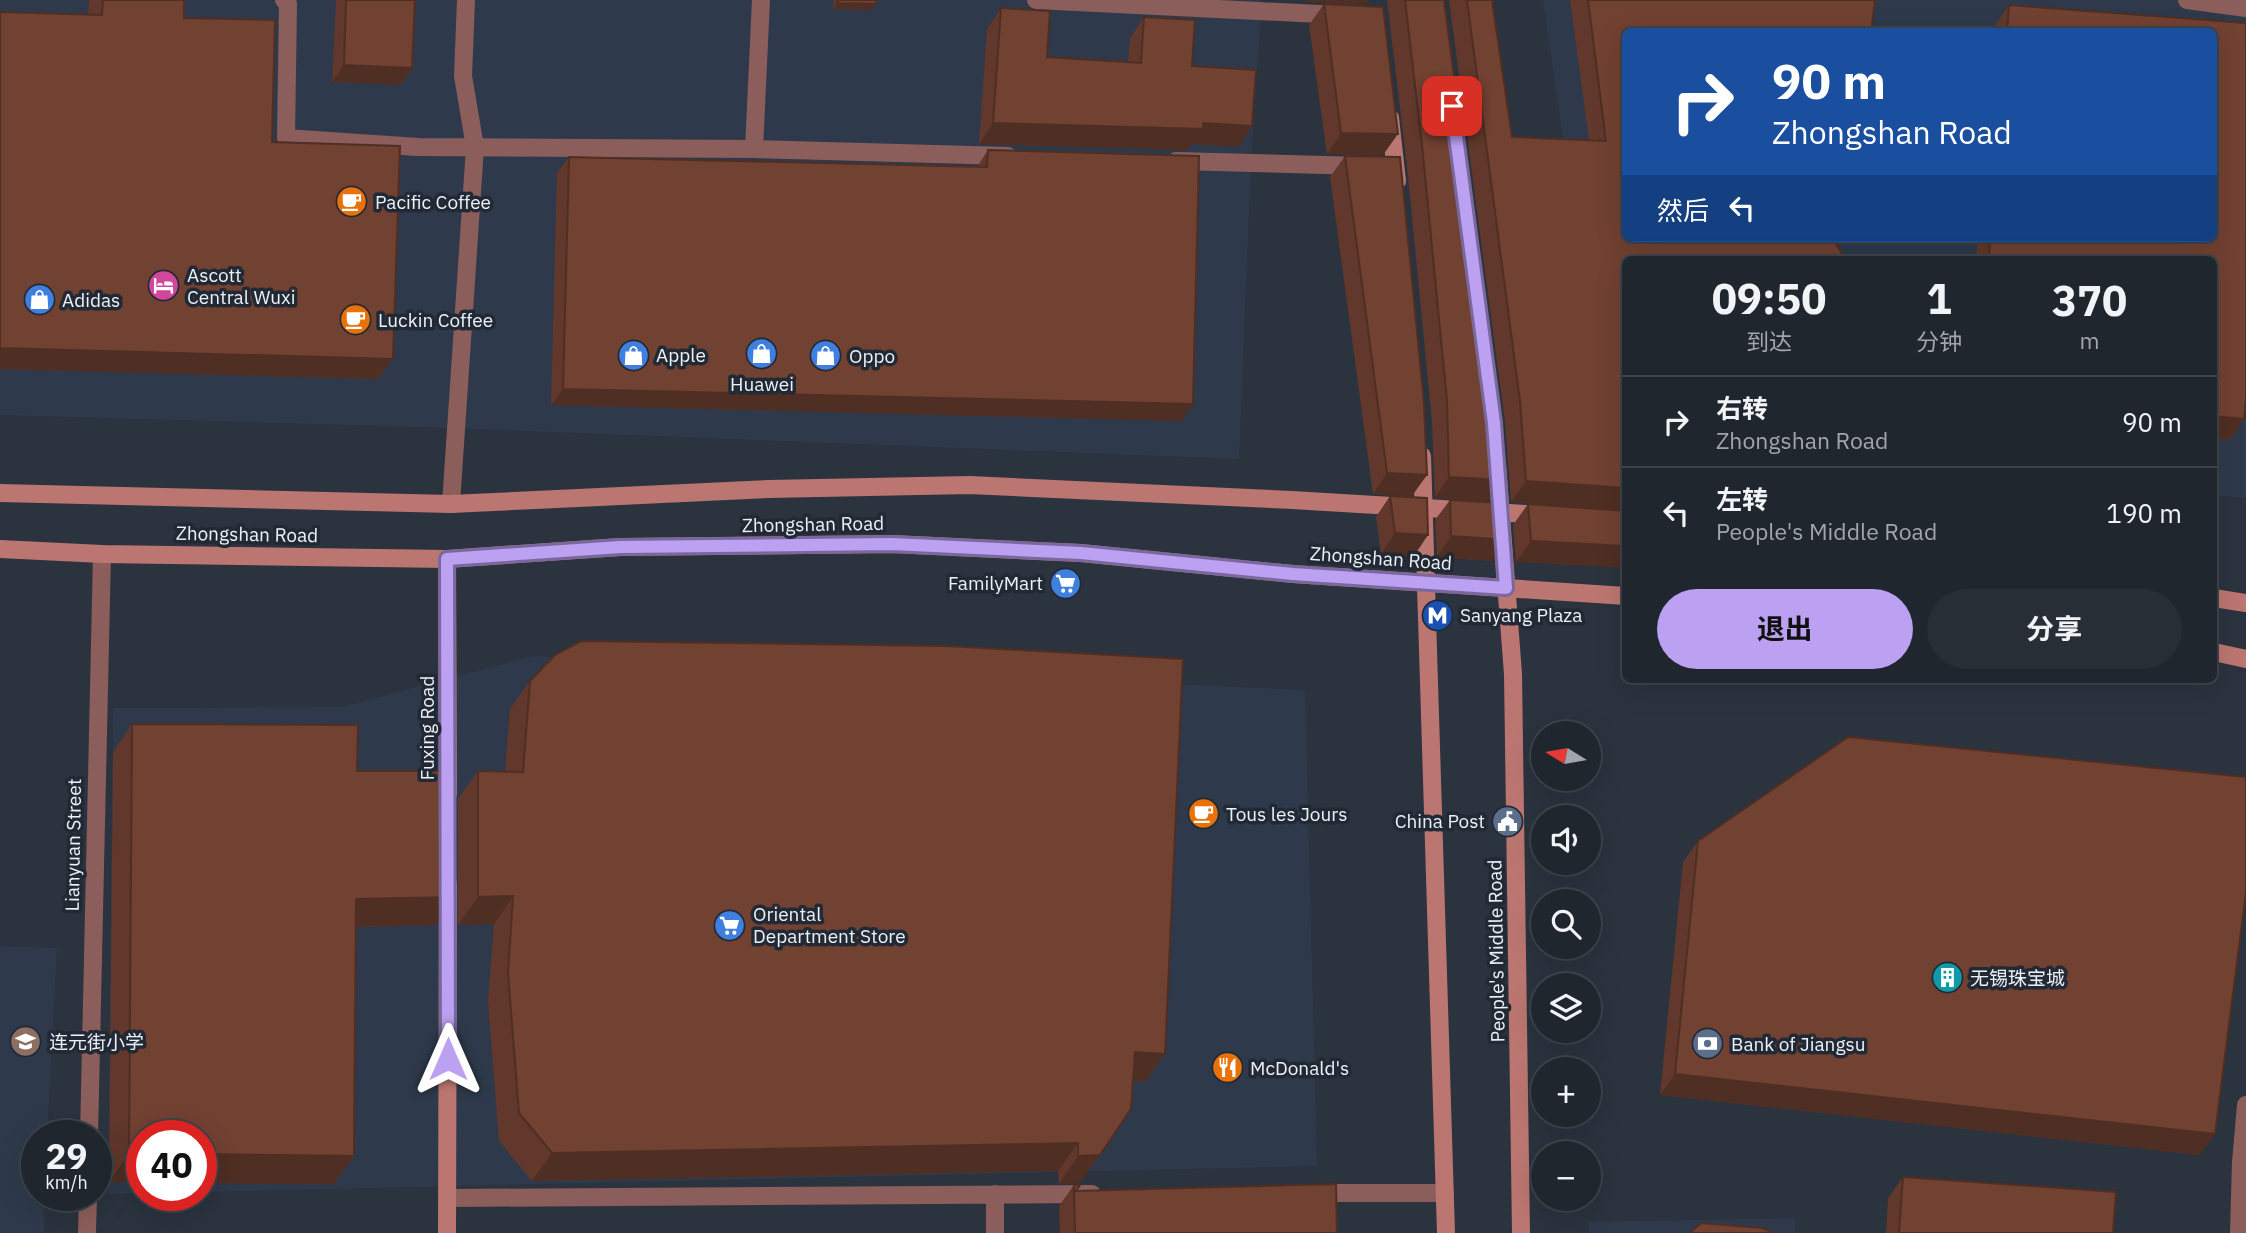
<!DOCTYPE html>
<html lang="zh">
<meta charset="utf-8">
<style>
:root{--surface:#20262e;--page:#282e36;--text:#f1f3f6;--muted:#a2a5aa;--line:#3d434a;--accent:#bca0f2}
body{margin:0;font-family:"IBM Plex Sans","Noto Sans SC",sans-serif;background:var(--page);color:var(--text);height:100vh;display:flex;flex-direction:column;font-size:26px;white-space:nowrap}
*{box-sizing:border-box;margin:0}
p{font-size:23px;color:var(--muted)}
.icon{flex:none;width:38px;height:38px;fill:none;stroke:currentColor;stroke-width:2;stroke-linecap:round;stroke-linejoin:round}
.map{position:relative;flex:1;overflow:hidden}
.panel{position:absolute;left:1622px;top:256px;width:595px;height:427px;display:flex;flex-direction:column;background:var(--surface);border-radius:10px;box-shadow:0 7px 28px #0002,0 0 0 2px var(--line)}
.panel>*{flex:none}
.top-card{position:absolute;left:1622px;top:28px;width:595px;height:214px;border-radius:10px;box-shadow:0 7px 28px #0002,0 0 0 2px var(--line);background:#1a4fa0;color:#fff;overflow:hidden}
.needle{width:46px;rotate:281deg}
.buttons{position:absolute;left:1531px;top:721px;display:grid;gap:14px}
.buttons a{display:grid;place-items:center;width:70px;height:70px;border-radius:50%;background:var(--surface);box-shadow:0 7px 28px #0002,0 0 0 2px var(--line);font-size:35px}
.speed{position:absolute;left:21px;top:1120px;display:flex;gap:14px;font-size:35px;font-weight:700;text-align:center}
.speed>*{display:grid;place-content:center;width:91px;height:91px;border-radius:50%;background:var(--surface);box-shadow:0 7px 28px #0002,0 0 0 2px var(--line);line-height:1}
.speed small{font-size:18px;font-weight:400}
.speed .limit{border:10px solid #d22;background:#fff;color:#111}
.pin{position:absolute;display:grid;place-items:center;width:60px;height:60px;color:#fff;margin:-30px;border-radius:14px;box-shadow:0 4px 10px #0006}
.me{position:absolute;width:77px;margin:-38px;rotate:0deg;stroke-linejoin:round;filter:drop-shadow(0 0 5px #0008)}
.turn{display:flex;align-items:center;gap:24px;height:147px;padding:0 35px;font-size:32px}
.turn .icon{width:91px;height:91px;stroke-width:2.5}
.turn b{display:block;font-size:49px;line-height:60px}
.then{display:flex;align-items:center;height:66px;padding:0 35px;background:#0003;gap:14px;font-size:26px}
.eta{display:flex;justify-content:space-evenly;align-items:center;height:119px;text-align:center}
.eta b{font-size:42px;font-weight:700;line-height:49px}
.primary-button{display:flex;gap:14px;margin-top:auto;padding:14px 35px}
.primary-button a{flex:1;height:80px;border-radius:42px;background:var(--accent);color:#111;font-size:28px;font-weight:700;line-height:80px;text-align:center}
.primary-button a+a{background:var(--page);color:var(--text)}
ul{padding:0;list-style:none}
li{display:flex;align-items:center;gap:21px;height:91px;padding:0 35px;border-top:2px solid var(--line)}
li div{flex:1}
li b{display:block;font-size:26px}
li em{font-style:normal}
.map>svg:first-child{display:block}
</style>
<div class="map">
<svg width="2246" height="1233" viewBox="0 0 2246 1233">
<rect width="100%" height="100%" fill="#2a333e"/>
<g fill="#2e3a4b" fill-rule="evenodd">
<path d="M 0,0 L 1262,0 L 1251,159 L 1239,459 L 423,427 L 0,415 Z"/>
<path d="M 1543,0 L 2246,0 L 2246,498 L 2214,495 L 2214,259 L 1626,259 L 1594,351 ZM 1626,32 L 2214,32 L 2214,238 L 1626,238 Z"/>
<path d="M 533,656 L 1305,690 L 1317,1166 L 201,1192 L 201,1136 L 142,1136 L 142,1193 L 108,1194 L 113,708 L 342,707 Z"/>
<path d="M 0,946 L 57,948 L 47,1136 L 37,1136 L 37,1195 L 43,1195 L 44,1233 L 0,1233 Z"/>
<path d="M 1795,1218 L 1795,1233 L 1589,1233 L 1588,1222 Z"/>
</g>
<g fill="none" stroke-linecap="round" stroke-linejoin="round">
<g stroke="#8b5e5b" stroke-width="18">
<path d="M 2187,0 L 2246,8"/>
<path d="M 1313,1193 L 1445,1193"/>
<path d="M 448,1198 L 1092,1194"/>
<path d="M 995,1233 L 995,1194"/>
<path d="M 2239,1233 L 2241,1162 L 2246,1105"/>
</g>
<g stroke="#8b5e5b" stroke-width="18">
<path d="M 284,0 L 288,4 L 286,138 L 418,147 L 754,149 L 1008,156"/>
<path d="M 1036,0 L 1340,15"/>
<path d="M 754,149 L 761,0"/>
<path d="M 1176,161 L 1361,166"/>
<path d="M 451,504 L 475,147 L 463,76 L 466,0"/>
<path d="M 89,1136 L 102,554"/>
<path d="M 87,1233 L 88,1195"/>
</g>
<g stroke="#bc7671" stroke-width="18">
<path d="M 1390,118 L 1397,181"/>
<path d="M 1422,456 L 1446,1233"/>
<path d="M 1497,464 L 1513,674 L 1521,1233"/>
<path d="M 0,493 L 451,504 L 769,489 L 970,485 L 1292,500 L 1542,515"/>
<path d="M 0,549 L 102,554 L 447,559 L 620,547 L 892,544 L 1081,553 L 1293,574 L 1626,596"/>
<path d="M 447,559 L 448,793"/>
<path d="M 2214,598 L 2246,603"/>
<path d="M 2214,652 L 2246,659"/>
<path d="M 447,1233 L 448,884"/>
</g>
</g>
<g fill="#61382b">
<path d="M 89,0 L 184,0 L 184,18 L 272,142 L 393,359 L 378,379 L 0,369 L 0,12 L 88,15 Z"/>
<path d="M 336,0 L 415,0 L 412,68 L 401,85 L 332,82 Z"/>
<path d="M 834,0 L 876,0 L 872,10 L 833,9 Z"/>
<path d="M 1387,0 L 1444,0 L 1503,480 L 1488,501 L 1435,498 L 1432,422 L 1407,166 Z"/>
<path d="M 1449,0 L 1492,0 L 1512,137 L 1589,140 L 1570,0 L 1875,0 L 1626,259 L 1626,510 L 1511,502 L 1505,422 Z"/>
<path d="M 1324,4 L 1383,155 L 1327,154 L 1309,25 Z"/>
<path d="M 2009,5 L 2246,23 L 2246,398 L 2244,419 L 2230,440 L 2214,438 L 2214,259 L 1976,259 L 1978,238 L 2214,238 L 2214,32 L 1994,32 L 1995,25 Z"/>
<path d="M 1001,8 L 1047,57 L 1128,62 L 1130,38 L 1144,17 L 1252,126 L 1238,147 L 1192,144 L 1188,150 L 979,144 L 987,29 Z"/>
<path d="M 988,150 L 1193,404 L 1181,421 L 551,405 L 557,173 L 569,157 L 977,167 Z"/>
<path d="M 1345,156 L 1412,496 L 1373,494 L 1330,177 Z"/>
<path d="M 1390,496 L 1414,556 L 1381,554 L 1376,517 Z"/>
<path d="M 1450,500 L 1508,540 L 1493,561 L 1437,557 L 1435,520 Z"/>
<path d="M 1528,504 L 1626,511 L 1516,562 L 1513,525 Z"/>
<path d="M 530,681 L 1165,1054 L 1145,1082 L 1133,1081 L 1080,1183 L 1059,1184 L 1058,1171 L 532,1181 L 499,1141 L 488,1001 L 494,924 L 458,925 L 458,799 L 478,771 L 505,772 L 510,709 Z"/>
<path d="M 132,724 L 357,771 L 436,925 L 355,927 L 354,1156 L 334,1184 L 201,1183 L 201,1136 L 142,1136 L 142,1182 L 109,1182 L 113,752 Z"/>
<path d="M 1698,841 L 2200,1155 L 1660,1095 L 1683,862 Z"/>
<path d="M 1903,1177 L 2113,1233 L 1886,1233 L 1888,1198 Z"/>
<path d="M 1074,1185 L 1076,1191 L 1337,1233 L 1060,1233 L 1059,1206 Z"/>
</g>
<g fill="#4f2e23">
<path d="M 1308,0 L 1369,0 L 1365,5 L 1306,2 Z"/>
<path d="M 837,3 L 876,4 L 872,10 L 833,9 Z"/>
<path d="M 344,65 L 412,68 L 401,85 L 332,82 Z"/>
<path d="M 993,123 L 1203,123 L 1252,126 L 1238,147 L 1192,144 L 1188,150 L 979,144 Z"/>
<path d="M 1341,133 L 1398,134 L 1383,155 L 1327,154 Z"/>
<path d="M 0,348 L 393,359 L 378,379 L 0,369 Z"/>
<path d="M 563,389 L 1193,404 L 1181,421 L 551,405 Z"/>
<path d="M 2214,416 L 2244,419 L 2230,440 L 2214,438 Z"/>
<path d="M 1387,473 L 1427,475 L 1412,496 L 1373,494 Z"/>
<path d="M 1449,477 L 1503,480 L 1488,501 L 1435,498 Z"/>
<path d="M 1526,481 L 1626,488 L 1626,510 L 1511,502 Z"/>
<path d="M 1395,533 L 1428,535 L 1414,556 L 1381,554 Z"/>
<path d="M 1451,536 L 1508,540 L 1493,561 L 1437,557 Z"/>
<path d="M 1531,541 L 1626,546 L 1626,568 L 1516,562 Z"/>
<path d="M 513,896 L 494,924 L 458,925 L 478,897 Z"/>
<path d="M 455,897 L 436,925 L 336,927 L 356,899 Z"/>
<path d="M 1135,1052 L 1165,1054 L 1145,1082 L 1115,1080 Z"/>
<path d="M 1675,1074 L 2215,1134 L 2200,1155 L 1660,1095 Z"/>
<path d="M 1078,1143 L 1058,1171 L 532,1181 L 552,1153 Z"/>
<path d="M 129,1154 L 142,1154 L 142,1182 L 109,1182 Z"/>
<path d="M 201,1154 L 354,1156 L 334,1184 L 201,1183 Z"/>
<path d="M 1100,1155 L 1080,1183 L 1059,1184 L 1078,1156 Z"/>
</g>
<g fill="#714132" stroke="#4f2e23" stroke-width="2">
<path d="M 103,0 L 184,0 L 184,18 L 275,20 L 272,142 L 400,146 L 393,359 L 0,348 L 0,12 L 102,15 Z"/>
<path d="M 346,0 L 415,0 L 412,68 L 344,65 Z"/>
<path d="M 838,0 L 876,0 L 876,4 L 837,3 Z"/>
<path d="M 1405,0 L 1444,0 L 1497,403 L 1503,480 L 1449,477 L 1447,401 L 1422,145 Z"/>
<path d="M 1467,0 L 1492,0 L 1512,137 L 1606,141 L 1588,0 L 1875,0 L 1871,32 L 1626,32 L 1626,238 L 1832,238 L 1846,259 L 1626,259 L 1626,488 L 1526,481 L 1520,401 Z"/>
<path d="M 1324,4 L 1383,7 L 1398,134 L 1341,133 Z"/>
<path d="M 2009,5 L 2246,23 L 2246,398 L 2244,419 L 2214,416 L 2214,259 L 1989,259 L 1990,238 L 2214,238 L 2214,32 L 2007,32 Z"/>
<path d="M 1001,8 L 1050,11 L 1047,57 L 1141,63 L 1144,17 L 1195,20 L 1192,66 L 1256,70 L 1252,126 L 1203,123 L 1203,129 L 993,123 Z"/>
<path d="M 988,150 L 1199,156 L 1193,404 L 563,389 L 569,157 L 987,167 Z"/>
<path d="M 1345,156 L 1400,157 L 1424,403 L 1427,475 L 1387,473 Z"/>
<path d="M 1390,496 L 1427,498 L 1428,535 L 1395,533 Z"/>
<path d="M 1450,500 L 1505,503 L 1508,540 L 1451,536 Z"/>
<path d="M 1528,504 L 1626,511 L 1626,546 L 1531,541 Z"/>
<path d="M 581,641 L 947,646 L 1183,659 L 1165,1054 L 1135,1052 L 1131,1109 L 1100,1155 L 1078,1156 L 1078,1143 L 552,1153 L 519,1113 L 508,973 L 513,896 L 478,897 L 478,771 L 523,772 L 530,681 L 555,655 Z"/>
<path d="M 132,724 L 358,725 L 357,771 L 455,771 L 455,897 L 356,899 L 354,1156 L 201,1154 L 201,1136 L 142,1136 L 142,1154 L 129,1154 Z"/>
<path d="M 1848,737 L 2246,777 L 2246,892 L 2215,1134 L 1675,1074 L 1698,841 Z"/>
<path d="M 1903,1177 L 2116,1192 L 2113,1233 L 1899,1233 Z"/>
<path d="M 1336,1184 L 1337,1233 L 1075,1233 L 1074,1185 L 1080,1185 L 1076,1191 Z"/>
<path d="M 1701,1223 L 1763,1228 L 1773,1233 L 1690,1233 Z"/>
</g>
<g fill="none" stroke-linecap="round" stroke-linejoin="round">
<defs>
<path id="route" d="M 448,1059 L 447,559 L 620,547 L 892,544 L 1081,553 L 1293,574 L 1506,588 L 1494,423 L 1452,106"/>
</defs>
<use href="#route" stroke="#7a689d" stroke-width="18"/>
<use href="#route" stroke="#bca0f2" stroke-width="12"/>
</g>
<defs>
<symbol id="cafe-disc" viewBox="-11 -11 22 22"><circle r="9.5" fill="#e8710a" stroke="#212934"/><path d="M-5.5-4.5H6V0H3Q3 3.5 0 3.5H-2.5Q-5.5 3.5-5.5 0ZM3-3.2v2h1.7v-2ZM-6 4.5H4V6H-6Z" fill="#fff"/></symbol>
<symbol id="hotel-disc" viewBox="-11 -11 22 22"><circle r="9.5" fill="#d1479c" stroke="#212934"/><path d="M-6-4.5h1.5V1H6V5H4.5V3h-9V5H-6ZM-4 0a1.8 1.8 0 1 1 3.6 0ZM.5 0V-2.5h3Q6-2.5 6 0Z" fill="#fff"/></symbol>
<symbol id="shop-disc" viewBox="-11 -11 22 22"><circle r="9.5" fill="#3f7fe0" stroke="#212934"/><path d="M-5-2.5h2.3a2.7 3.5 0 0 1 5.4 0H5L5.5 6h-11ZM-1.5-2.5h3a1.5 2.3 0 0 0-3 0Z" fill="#fff"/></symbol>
<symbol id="supermarket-disc" viewBox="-11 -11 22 22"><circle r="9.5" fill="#3f7fe0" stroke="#212934"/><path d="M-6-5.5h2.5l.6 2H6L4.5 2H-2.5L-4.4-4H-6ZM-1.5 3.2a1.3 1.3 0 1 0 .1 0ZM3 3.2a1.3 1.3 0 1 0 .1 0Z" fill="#fff"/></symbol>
<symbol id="metro-disc" viewBox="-11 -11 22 22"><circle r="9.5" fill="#1a4fb4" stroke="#212934"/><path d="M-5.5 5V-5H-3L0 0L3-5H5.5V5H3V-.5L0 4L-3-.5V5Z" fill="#fff"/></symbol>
<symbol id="civic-disc" viewBox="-11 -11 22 22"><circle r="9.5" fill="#5c6f8a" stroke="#212934"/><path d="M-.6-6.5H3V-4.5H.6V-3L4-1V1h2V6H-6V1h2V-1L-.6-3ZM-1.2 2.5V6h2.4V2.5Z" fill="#fff"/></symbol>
<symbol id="building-disc" viewBox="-11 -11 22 22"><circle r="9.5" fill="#0f9aa8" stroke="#212934"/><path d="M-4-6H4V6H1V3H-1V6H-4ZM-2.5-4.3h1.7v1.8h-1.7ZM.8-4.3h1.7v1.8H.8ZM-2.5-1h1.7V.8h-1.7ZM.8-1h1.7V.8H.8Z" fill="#fff"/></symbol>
<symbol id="school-disc" viewBox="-11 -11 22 22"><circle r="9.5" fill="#8d6e63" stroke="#212934"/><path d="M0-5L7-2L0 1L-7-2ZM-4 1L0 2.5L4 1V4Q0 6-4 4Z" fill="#fff"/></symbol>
<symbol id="bank-disc" viewBox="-11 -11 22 22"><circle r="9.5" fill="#5c6f8a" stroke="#212934"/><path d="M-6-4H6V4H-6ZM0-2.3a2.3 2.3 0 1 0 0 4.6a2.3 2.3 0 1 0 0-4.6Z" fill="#fff"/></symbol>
<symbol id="restaurant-disc" viewBox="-11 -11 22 22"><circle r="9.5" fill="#e8710a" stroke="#212934"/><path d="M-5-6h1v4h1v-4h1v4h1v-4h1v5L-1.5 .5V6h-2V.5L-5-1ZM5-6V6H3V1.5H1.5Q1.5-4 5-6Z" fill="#fff"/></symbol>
</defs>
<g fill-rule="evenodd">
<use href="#cafe-disc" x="334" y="184" width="35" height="35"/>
<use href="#hotel-disc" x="146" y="268" width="35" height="35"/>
<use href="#shop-disc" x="22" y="282" width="35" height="35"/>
<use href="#cafe-disc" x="338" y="302" width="35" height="35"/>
<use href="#shop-disc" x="744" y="336" width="35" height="35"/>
<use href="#shop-disc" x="616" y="338" width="35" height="35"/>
<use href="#shop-disc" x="808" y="338" width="35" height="35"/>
<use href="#supermarket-disc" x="1048" y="566" width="35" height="35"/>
<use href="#metro-disc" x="1420" y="598" width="35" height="35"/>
<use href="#cafe-disc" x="1186" y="796" width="35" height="35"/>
<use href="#civic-disc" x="1490" y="804" width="35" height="35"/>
<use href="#supermarket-disc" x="712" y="908" width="35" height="35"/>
<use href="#building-disc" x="1930" y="960" width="35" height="35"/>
<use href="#school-disc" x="8" y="1024" width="35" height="35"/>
<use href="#bank-disc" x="1690" y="1026" width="35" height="35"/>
<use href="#restaurant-disc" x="1210" y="1050" width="35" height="35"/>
</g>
<g text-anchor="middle" stroke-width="7" stroke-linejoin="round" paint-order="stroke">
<g font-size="19" fill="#ecf1f9" stroke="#212934" text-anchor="start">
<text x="375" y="209">Pacific Coffee</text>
<text x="187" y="282">Ascott<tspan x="187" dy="22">Central Wuxi</tspan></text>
<text x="62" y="307">Adidas</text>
<text x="378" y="327">Luckin Coffee</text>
<text x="656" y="362">Apple</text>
<text x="849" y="363">Oppo</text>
<text x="762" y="391" text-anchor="middle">Huawei</text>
<text x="1043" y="590" text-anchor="end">FamilyMart</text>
<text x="1460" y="622">Sanyang Plaza</text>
<text x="1226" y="821">Tous les Jours</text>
<text x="1485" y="828" text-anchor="end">China Post</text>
<text x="753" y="921">Oriental<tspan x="753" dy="22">Department Store</tspan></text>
<text x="1970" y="985">无锡珠宝城</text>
<text x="49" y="1049">连元街小学</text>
<text x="1731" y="1051">Bank of Jiangsu</text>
<text x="1250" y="1075">McDonald's</text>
</g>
<g font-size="19" fill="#ecf1f9" stroke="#212934">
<text transform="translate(813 524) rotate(-1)" y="7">Zhongshan Road</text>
<text transform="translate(247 534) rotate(1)" y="7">Zhongshan Road</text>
<text transform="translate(1381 558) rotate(4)" y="7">Zhongshan Road</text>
<text transform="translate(427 728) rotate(-90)" y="7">Fuxing Road</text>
<text transform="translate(73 845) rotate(-89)" y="7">Lianyuan Street</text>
<text transform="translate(1496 951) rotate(-91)" y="7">People's Middle Road</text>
</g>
</g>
</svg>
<div class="buttons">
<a><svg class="needle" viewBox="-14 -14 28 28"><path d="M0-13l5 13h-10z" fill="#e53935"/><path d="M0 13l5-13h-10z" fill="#a2a5aa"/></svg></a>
<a><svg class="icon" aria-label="sound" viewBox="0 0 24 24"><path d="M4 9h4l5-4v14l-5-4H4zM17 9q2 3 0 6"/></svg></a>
<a><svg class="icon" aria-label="search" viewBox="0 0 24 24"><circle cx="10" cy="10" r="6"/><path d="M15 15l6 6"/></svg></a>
<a><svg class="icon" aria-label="layers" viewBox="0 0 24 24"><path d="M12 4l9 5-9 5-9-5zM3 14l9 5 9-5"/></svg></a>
<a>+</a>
<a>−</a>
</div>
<div class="speed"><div>29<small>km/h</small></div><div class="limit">40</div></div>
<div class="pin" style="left:1452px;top:106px;background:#d93025"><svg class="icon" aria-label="arrive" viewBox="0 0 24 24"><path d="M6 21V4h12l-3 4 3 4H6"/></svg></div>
<svg class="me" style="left:448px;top:1059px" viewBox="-20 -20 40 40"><path d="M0-17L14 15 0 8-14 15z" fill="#bca0f2" stroke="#fff" stroke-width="4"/></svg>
<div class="top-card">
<div class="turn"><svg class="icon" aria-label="right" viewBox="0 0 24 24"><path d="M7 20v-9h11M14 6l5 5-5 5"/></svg><div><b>90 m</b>Zhongshan Road</div></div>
<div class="then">然后<svg class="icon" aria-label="left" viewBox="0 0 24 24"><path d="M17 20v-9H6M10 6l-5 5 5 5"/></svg></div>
</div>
<section class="panel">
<div class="eta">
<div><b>09:50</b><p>到达</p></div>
<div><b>1</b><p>分钟</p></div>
<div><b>370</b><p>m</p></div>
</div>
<ul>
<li><svg class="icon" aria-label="right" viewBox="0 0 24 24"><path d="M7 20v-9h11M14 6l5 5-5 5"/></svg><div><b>右转</b><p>Zhongshan Road</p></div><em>90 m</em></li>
<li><svg class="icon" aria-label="left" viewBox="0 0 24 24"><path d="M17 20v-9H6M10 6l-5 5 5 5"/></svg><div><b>左转</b><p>People's Middle Road</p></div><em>190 m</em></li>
</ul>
<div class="primary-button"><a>退出</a><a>分享</a></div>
</section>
</div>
